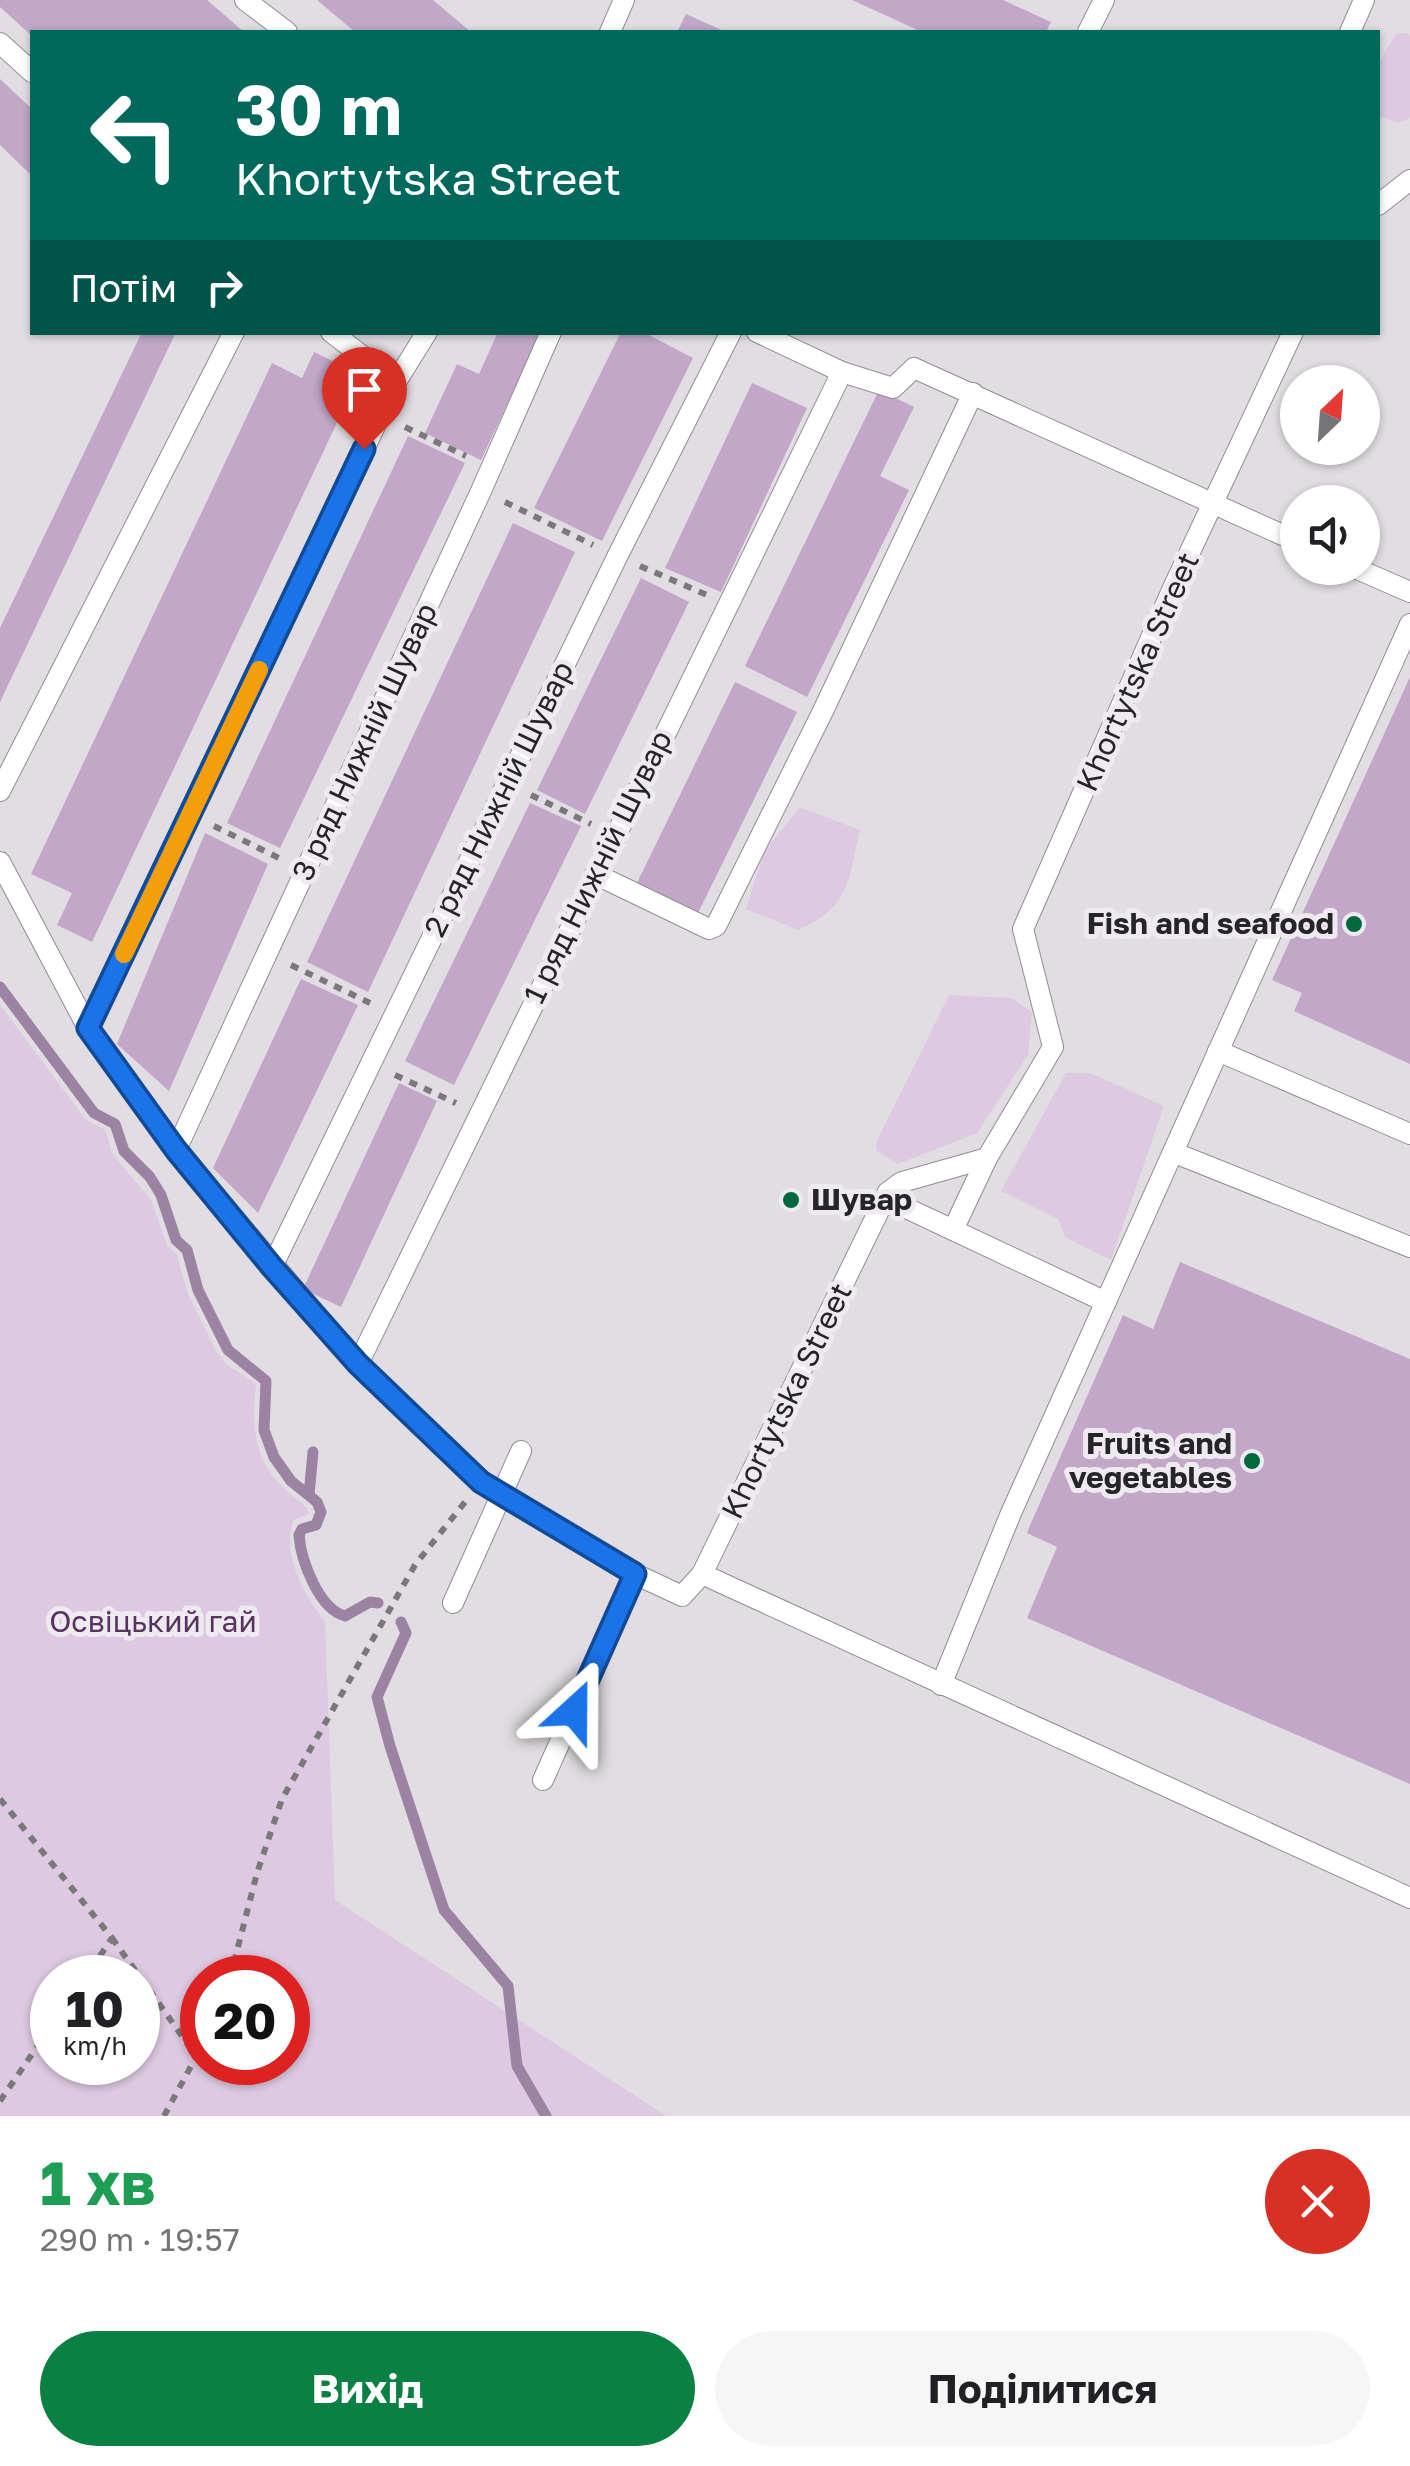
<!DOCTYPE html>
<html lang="uk">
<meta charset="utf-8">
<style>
:root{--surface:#fff;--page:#f6f6f6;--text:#202124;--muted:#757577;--accent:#0b8043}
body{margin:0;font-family:"Golos Text",sans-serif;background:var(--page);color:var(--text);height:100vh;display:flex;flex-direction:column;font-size:38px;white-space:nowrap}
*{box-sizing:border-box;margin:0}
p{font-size:32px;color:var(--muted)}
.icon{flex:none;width:55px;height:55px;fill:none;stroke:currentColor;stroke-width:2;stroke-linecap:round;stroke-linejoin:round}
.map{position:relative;height:2116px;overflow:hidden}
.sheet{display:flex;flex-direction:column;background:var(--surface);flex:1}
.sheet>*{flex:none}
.guide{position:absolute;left:30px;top:30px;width:1350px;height:305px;border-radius:0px;box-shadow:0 2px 8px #0004;background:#00695c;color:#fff;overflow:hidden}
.needle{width:65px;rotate:25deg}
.tools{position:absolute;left:1280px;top:365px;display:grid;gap:20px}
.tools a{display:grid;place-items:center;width:100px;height:100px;border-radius:50%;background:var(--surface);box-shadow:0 2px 8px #0004;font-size:50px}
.speed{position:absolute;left:30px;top:1955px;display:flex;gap:20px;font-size:50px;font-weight:700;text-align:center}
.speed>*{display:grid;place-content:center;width:130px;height:130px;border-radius:50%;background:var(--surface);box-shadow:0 2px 8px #0004;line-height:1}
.speed small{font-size:25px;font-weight:400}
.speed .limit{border:15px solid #d22;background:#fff;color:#111}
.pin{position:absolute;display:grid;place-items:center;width:85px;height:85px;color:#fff;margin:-102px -42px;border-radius:50% 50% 50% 0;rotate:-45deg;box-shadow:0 0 10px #0007}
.pin .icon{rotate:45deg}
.me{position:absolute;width:110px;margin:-55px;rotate:24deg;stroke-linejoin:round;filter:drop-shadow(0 0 8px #0008)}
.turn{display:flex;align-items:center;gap:35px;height:210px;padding:0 40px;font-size:45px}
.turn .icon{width:130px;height:130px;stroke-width:2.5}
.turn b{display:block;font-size:70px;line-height:85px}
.then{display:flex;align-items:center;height:95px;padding:0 40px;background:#0003;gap:20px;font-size:38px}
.round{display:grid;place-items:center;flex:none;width:105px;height:105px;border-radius:52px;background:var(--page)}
.summary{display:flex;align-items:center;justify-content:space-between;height:170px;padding:0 40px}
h1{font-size:60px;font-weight:700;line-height:75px;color:#1e9e55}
.cta{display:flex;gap:20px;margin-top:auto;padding:20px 40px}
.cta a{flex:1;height:115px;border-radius:60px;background:var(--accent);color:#fff;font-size:40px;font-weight:700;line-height:115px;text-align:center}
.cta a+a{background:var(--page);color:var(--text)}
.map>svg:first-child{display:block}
</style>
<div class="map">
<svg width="1410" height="2116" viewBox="0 0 1410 2116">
<rect width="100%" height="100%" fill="#e1dde2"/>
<g fill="#ddc9e1" fill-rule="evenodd">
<path d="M 1406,33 L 1410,36 L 1410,118 L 1398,123 L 1378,116 L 1378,64 L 1396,34 Z"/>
<path d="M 800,807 L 860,830 C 848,880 851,907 798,930 L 746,909 L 764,852 Z"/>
<path d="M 949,995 L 1011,998 L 1032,1012 L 1028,1055 L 977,1133 L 898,1164 L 877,1151 L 876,1143 Z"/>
<path d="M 0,1005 L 86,1120 L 106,1130 L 111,1152 L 151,1200 L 167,1245 L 177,1255 L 188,1294 L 216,1351 L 226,1364 L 256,1384 C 252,1422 252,1457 282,1486 C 291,1496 303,1502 310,1513 L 294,1520 C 280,1553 305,1596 325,1622 L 335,1900 L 666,2116 L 0,2116 ZM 52,1978 L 138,1978 L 138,2062 L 52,2062 ZM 202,1978 L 288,1978 L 288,2062 L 202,2062 Z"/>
<path d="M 1066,1073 L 1090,1073 L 1164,1106 L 1111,1260 L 1065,1237 L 1058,1219 L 1001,1191 Z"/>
</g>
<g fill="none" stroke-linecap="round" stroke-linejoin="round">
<g stroke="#9d83a3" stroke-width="11">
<path d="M 0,987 L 94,1113 L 115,1124 L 124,1151 L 150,1177 L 161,1195 L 176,1240 L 187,1250 L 198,1290 L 228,1350 L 266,1381 L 264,1430 L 274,1457 L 291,1481 L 317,1502 L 321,1512 L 316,1525 L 302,1529 L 299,1535 C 301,1561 319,1609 345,1616 L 370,1602 L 378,1603"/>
<path d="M 309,1495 L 313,1452"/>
<path d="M 401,1622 L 406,1633 L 377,1697 L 390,1746 L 444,1910 L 508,1986 L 517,2066 L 546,2116"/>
</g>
</g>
<g fill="#c2a7c8">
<path d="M 0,0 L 207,0 L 244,32 L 32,32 L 32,36 L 0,7 Z"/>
<path d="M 317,0 L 433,0 L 471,32 L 355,32 Z"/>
<path d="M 852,0 L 1003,0 L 1051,22 L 1046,32 L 922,32 Z"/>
<path d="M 686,14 L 726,32 L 677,32 Z"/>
<path d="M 0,79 L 32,109 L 32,176 L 0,145 Z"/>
<path d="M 142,332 L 176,332 L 0,702 L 0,628 Z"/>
<path d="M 498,332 L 541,332 L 481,460 L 425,433 L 457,364 L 479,374 Z"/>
<path d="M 621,332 L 643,332 L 693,358 L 602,541 L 534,508 Z"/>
<path d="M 314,352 L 360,374 L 92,942 L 57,925 L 72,893 L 31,874 L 272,363 L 302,378 Z"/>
<path d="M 752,383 L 807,408 L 721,592 L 665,568 Z"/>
<path d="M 879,390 L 914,407 L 880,476 L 909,490 L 807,697 L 745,666 Z"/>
<path d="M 408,436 L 465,463 L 280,848 L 227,823 Z"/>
<path d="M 513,523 L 575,552 L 368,992 L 307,962 Z"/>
<path d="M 641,578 L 689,602 L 585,814 L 537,790 Z"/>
<path d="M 1410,677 L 1410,1064 L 1294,1011 L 1302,993 L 1272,980 Z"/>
<path d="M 735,682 L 797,712 L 696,917 L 635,887 Z"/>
<path d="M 530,803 L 581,826 L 454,1085 L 405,1061 Z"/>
<path d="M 205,833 L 268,864 L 169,1091 L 117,1044 Z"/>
<path d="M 301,979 L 358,1005 L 258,1213 L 213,1168 Z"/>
<path d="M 399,1083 L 437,1101 L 341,1307 L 303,1289 Z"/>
<path d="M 1180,1262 L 1410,1359 L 1410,1784 L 1027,1618 L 1057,1547 L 1027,1533 L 1031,1523 L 1123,1315 L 1153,1329 Z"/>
</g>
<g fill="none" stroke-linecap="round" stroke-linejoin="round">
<defs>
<g id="lane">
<path d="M 245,0 L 287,32"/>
<path d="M 610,32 L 624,0"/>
<path d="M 1088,32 L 1104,0"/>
<path d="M 1350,32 L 1364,0"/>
<path d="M 0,43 L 32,72"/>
<path d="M 1378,205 L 1410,180"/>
<path d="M 331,332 L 396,382"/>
<path d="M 757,332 L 842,372 L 893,388 L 914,368 L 1298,542"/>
<path d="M 1355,568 L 1410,592"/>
<path d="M 0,791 L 234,332"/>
<path d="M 0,862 L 88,1028 L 176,1150 L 358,1364 L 481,1482 L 635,1574 L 682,1596 L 702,1574 L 888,1192 L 902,1182 L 987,1158 L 1053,1047 L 1023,929 L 1173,588 L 1293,332"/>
<path d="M 595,874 L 709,929 L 716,926 L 823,711 L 973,393"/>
<path d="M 88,1028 L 396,382 L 427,332"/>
<path d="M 1218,1051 L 1410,1134"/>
<path d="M 176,1150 L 481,491 L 551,332"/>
<path d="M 1175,1153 L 1410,1247"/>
<path d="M 885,1198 L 1106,1302"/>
<path d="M 953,1230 L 987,1158"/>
<path d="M 272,1267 L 617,557 L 731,332"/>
<path d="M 358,1364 L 842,372"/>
<path d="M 702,1574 L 1410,1898"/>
<path d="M 453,1603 L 521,1451"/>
<path d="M 941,1685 L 1011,1513 L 1410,624"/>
<path d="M 543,1780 L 635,1574"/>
</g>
</defs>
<use href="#lane" stroke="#918d92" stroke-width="22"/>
<g stroke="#7a787b" stroke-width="6" stroke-dasharray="8 8" stroke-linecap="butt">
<path d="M 405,427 L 466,456"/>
<path d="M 505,502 L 593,545"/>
<path d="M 640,566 L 707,595"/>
<path d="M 531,795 L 591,824"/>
<path d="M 214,826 L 283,860"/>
<path d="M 291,965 L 370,1003"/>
<path d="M 395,1075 L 456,1103"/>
<path d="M 0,1799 L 112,1938 L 85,1978"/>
<path d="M 112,1938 L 197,2057"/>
<path d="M 230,1978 L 257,1873 L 282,1799 L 415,1565 L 465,1502"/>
<path d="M 0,2101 L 52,2025"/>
<path d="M 164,2116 L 202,2046"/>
</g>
<use href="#lane" stroke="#fff" stroke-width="20"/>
</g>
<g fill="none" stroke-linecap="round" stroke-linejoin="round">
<defs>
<path id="route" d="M 364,449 L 88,1028 L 176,1150 L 272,1267 L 358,1364 L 481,1482 L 635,1574 L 574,1711"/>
</defs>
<use href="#route" stroke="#114b97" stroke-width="25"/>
<use href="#route" stroke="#1a73e8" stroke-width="18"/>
<path stroke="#f59e0b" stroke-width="18" d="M 124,954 L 259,670"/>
</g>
<g fill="#00683e" stroke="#eeeaef" stroke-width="4">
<circle cx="1354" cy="924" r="10"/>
<circle cx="791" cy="1200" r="10"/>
<circle cx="1252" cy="1461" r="10"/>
</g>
<g text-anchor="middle" stroke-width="10" stroke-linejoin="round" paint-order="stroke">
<g font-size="30" fill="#252426" stroke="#eeeaef">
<text transform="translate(1138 672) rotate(-66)" y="10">Khortytska Street</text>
<text transform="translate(365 742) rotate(-65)" y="10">3 ряд Нижній Шувар</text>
<text transform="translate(499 799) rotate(-64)" y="10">2 ряд Нижній Шувар</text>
<text transform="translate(598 867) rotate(-64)" y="10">1 ряд Нижній Шувар</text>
<text transform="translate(787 1401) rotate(-64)" y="10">Khortytska Street</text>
</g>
<g font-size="30" font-weight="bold" fill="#252426" stroke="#eeeaef" text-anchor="end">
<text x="1334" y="934">Fish and seafood</text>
<text x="811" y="1210" text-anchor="start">Шувар</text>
<text x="1232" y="1454">Fruits and<tspan x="1232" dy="34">vegetables</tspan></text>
</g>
<g font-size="30" fill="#583360" stroke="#eeeaef">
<text x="153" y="1632">Освіцький гай</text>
</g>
</g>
</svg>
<div class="tools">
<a><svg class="needle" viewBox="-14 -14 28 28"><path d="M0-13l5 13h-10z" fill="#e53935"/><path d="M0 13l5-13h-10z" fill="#757577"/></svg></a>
<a><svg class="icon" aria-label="sound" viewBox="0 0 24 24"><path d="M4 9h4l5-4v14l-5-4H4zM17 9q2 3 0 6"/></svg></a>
</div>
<div class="speed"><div>10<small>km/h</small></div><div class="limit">20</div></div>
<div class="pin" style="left:364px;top:449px;background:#d93025"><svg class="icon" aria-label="arrive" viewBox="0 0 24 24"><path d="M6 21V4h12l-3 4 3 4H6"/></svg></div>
<svg class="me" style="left:574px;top:1711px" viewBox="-20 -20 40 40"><path d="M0-17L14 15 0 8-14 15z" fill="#1a73e8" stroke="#fff" stroke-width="4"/></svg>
<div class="guide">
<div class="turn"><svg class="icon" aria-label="left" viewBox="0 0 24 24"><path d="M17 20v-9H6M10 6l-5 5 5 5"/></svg><div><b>30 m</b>Khortytska Street</div></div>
<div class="then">Потім<svg class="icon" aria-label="right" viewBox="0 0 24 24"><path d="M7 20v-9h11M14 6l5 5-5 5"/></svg></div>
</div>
</div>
<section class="sheet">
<div class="summary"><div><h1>1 хв</h1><p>290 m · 19:57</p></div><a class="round" style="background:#d93025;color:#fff"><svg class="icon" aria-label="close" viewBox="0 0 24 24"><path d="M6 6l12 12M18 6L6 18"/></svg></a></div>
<div class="cta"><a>Вихід</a><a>Поділитися</a></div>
</section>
